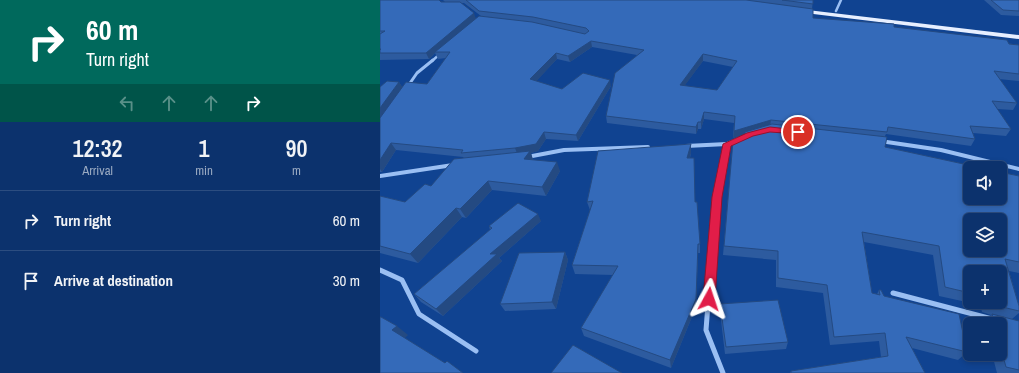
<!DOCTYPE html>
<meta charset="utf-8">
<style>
:root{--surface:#0c326d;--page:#1a3e75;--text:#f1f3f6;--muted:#9aaac2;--line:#2c4d80}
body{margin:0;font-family:"Archivo Narrow",sans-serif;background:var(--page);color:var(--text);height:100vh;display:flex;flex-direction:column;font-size:15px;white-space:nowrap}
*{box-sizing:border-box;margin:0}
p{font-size:13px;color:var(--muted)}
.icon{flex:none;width:22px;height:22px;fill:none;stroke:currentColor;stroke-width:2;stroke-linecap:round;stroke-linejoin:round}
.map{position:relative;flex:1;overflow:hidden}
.drawer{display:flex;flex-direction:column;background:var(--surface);width:380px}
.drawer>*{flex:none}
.banner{background:#00695c;color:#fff;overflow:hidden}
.buttons{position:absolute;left:583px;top:161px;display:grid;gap:8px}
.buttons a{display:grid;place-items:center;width:44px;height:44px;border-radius:6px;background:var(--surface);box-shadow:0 2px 6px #0003,0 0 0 1px var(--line);font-size:20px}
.pin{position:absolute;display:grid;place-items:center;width:34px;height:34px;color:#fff;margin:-17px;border:2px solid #fff;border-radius:50%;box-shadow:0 1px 4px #0007}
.me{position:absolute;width:44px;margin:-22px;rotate:5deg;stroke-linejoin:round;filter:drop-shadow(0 0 3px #0008)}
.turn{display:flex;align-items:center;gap:14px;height:84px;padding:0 20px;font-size:18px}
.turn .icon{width:52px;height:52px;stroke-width:2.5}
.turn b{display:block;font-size:28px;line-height:34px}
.lanes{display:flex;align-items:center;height:38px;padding:0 20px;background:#0003;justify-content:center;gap:20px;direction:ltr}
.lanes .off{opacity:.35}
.eta{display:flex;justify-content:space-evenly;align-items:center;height:68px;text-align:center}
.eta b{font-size:24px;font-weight:600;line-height:28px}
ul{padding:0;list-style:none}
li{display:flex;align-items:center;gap:12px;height:60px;padding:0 20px;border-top:1px solid var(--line)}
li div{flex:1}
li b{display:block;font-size:15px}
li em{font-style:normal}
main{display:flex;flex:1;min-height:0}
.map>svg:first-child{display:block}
</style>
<main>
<section class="drawer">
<div class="banner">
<div class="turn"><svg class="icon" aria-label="right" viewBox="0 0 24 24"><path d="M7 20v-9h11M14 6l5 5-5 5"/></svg><div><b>60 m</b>Turn right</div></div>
<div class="lanes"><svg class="icon off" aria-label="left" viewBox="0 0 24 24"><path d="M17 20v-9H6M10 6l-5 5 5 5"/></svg><svg class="icon off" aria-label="ahead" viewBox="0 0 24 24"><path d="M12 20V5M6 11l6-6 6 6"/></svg><svg class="icon off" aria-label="ahead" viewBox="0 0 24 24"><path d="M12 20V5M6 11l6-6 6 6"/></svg><svg class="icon" aria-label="right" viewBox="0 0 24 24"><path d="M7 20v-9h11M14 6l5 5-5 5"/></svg></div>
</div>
<div class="eta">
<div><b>12:32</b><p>Arrival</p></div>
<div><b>1</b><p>min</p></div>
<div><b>90</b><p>m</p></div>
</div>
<ul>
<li><svg class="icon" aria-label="right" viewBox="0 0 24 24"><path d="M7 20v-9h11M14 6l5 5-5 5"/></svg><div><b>Turn right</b></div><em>60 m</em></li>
<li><svg class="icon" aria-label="arrive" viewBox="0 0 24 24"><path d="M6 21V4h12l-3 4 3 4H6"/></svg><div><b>Arrive at destination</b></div><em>30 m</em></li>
</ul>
</section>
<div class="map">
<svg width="639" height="373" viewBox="0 0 639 373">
<rect width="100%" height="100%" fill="#104391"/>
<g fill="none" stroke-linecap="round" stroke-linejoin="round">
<g stroke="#9abff3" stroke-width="2.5">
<path d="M 456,11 L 461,0"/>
<path d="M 52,61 L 61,53"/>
</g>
<g stroke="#9abff3" stroke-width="3">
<path d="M 28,86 L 37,73 L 53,60"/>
<path d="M 359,139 L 369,135"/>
</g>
<g stroke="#9abff3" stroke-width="4">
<path d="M 500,141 L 561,150 L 639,169"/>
<path d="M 306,146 L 347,144"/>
<path d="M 147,157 L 184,150 L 268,147"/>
<path d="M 0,176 L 73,165"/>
<path d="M 333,241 L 337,197 L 347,144 L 361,138"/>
</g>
<g stroke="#9abff3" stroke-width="5">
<path d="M 333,240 L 326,330 L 343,373"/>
<path d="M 0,270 L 22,280 L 39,314 L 96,351"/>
<path d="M 513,293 L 612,319"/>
</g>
<path fill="#e7efff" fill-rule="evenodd" d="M 419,9 L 639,35 L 639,39 L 417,12 L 417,10 Z"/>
</g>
<g fill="#2d5b9f" fill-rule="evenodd">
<path d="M 0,0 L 65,2 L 63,0 L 433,0 L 432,9 L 433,18 L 514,27 L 639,45 L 639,81 L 619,79 L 637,103 L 633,110 L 617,109 L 631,129 L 626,136 L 593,133 L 595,139 L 591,146 L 506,134 L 505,136 L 505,147 L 639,176 L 639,273 L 629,271 L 639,306 L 639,313 L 632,319 L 639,321 L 639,373 L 617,373 L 612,354 L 620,354 L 620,324 L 605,324 L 604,321 L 611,315 L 602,312 L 600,305 L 559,296 L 553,255 L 484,242 L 492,293 L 497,294 L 499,290 L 504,296 L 587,352 L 578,360 L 532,348 L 545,373 L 410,373 L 411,371 L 501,357 L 499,341 L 450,345 L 443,293 L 396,287 L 396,260 L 343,255 L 353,141 L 364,140 L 365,134 L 353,138 L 354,123 L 324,119 L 321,129 L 318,129 L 316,134 L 227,123 L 226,116 L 257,55 L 212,47 L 190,62 L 177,59 L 156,81 L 182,89 L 231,86 L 198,141 L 166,139 L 158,151 L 151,153 L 153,160 L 180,171 L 166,196 L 112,190 L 86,218 L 82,217 L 38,263 L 0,253 L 0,196 L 25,202 L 51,186 L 84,158 L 83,157 L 16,150 L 2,172 L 0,172 L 0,87 L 19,82 L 22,87 L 47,84 L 66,58 L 58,59 L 55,53 L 49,59 L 0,60 ZM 80,3 L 84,3 L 101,16 L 96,19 ZM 323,61 L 353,67 L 337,90 L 304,86 ZM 590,272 L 620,302 L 590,302 Z"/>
<path d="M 604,0 L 639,0 L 639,16 L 621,15 Z"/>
<path d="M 311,153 L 310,158 L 320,244 L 320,253 L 318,253 L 316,307 L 291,368 L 204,336 L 201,328 L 233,275 L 195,274 L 192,265 L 210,210 L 207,202 Z"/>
<path d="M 161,221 L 119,258 L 122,261 L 63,316 L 41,302 L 34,294 L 110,230 L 109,226 Z"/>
<path d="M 185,252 L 188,260 L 176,309 L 125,311 L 120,304 Z"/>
<path d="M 340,304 L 408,342 L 406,349 L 345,354 L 340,312 Z"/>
</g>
<g fill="#244a82">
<path d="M 94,13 L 96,19 L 55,52 L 55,53 L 49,59 L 46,53 Z"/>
<path d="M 211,41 L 212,47 L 190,62 L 188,56 Z"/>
<path d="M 176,53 L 177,59 L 152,86 L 150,79 Z"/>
<path d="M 323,54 L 323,61 L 300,92 L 300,85 Z"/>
<path d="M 230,80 L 231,86 L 198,141 L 196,135 Z"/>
<path d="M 19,82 L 23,88 L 0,121 L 0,108 Z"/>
<path d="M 324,112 L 324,119 L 321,129 L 321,122 Z"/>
<path d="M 391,120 L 390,127 L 353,138 L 354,131 Z"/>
<path d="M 318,122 L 318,129 L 316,134 L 316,127 Z"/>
<path d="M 164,132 L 166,139 L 158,151 L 151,153 L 153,160 L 148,168 L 138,156 L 135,148 Z"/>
<path d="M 11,143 L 16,150 L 2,172 L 0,169 L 0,160 Z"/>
<path d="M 311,144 L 311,153 L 307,167 L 307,158 Z"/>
<path d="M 177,162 L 180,171 L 166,196 L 162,187 Z"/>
<path d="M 108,181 L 112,190 L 86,218 L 80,209 Z"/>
<path d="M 76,208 L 82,217 L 38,263 L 30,254 Z"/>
<path d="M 158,214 L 161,221 L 119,258 L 122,261 L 63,316 L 56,309 L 110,254 Z"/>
<path d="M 318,244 L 316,307 L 291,368 L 290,360 Z"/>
<path d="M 185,252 L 188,260 L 176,309 L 172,302 Z"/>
<path d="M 17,326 L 28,335 L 23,340 L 12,330 Z"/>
</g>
<g fill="#346ab9" stroke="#244a82" fill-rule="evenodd">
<path d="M 0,0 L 59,0 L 61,2 L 80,2 L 94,13 L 46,53 L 0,53 L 0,50 L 1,49 L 0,49 L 0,34 L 5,31 L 0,31 Z"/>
<path d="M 86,0 L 366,0 L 433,9 L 433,18 L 514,24 L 514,27 L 627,40 L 629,44 L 639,45 L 639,74 L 614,71 L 637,103 L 612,101 L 631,129 L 590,126 L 595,139 L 508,127 L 507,132 L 391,120 L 354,131 L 355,116 L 324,112 L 321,122 L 318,122 L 316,127 L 226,116 L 235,73 L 264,50 L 211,41 L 188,56 L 176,53 L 150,79 L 182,89 L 203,73 L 230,80 L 196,135 L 164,132 L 156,144 L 135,148 L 81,153 L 83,150 L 11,143 L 0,160 L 0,118 L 26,82 L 47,84 L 70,52 L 55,52 L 99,16 L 152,22 L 205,34 L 209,31 L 206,28 L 153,17 L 99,11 ZM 323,54 L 357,61 L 337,90 L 300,85 Z"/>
<path d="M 402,0 L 433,0 L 433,4 Z"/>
<path d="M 611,0 L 639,0 L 639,11 L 623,10 Z"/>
<path d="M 7,81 L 19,82 L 0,108 L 0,87 Z"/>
<path d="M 392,124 L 507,137 L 505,147 L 602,168 L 590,168 L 590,198 L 620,198 L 620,172 L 639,176 L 639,262 L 625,259 L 639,306 L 639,311 L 610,304 L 610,302 L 620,302 L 620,272 L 590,272 L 590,293 L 565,287 L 559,246 L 482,232 L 492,293 L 500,295 L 499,290 L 501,290 L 504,296 L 579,314 L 587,352 L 526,337 L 545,373 L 411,373 L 411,371 L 508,356 L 505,333 L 454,337 L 447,285 L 398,278 L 398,251 L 344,246 L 353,141 L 364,140 L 365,132 ZM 590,220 L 620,220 L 620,250 L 590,250 Z"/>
<path d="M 311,144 L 307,158 L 314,158 L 315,202 L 317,202 L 320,244 L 318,244 L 316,299 L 290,360 L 201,328 L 238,266 L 192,265 L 213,201 L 207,202 L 218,151 Z"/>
<path d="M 150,151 L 144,159 L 177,162 L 162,187 L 108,181 L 80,209 L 76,208 L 30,254 L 0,246 L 0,196 L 25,202 L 45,184 L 51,186 L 74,159 Z"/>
<path d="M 138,203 L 158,214 L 110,254 L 117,254 L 56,309 L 34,294 L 112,228 L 109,226 Z"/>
<path d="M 185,252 L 172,302 L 120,304 L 139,253 Z"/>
<path d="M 398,300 L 408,342 L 346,347 L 340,304 Z"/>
<path d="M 612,314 L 639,321 L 639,370 L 626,367 L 620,345 L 620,324 L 614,324 Z"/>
<path d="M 0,317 L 1,317 L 17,326 L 12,330 L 65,363 L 67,361 L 83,373 L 0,373 Z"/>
<path d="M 193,345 L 242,373 L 171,373 Z"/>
</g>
<path fill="#e11d48" stroke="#92132f" d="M 390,127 L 418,130 L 422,132 L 418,134 L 390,132 L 373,136 L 351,146 L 342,197 L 335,299 L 333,303 L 329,304 L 325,303 L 323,299 L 332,197 L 343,144 L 367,133 Z"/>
</svg>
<div class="buttons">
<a><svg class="icon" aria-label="sound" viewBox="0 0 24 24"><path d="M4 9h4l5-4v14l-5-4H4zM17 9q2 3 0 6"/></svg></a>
<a><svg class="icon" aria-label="layers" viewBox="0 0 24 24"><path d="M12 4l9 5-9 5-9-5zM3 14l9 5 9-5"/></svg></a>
<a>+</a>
<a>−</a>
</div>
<div class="pin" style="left:418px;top:132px;background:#d93025"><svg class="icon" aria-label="arrive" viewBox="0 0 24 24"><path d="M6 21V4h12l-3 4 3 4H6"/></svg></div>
<svg class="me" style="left:329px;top:299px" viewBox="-20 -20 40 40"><path d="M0-17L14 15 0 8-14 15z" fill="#e11d48" stroke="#fff" stroke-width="4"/></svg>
</div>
</main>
